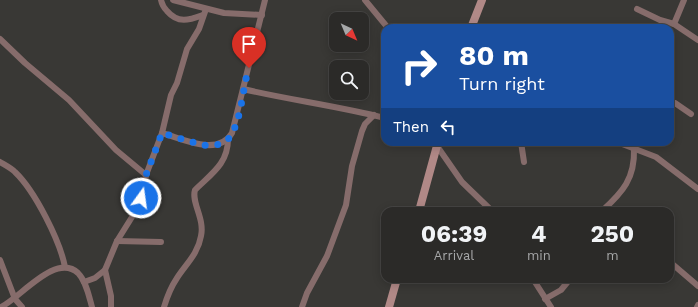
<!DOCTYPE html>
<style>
:root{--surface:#2b2a28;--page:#333230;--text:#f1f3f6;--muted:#a6a7a8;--line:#474645}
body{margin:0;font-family:"Work Sans",sans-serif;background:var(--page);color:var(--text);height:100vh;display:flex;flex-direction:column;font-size:15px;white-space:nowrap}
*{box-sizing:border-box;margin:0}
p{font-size:13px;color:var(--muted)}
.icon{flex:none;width:22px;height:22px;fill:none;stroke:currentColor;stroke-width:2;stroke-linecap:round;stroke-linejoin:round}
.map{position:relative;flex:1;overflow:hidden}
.side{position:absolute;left:381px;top:207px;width:293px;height:76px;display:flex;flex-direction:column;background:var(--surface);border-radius:12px;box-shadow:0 2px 10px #0003,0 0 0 1px var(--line)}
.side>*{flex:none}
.guide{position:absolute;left:381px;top:24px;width:293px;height:122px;border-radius:12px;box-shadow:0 2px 10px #0003,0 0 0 1px var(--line);background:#1a4fa0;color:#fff;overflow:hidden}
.needle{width:26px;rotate:136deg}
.controls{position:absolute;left:329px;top:12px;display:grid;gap:8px}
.controls a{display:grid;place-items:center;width:40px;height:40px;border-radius:8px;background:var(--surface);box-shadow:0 2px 10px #0003,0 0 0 1px var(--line);font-size:20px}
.pin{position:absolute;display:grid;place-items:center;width:34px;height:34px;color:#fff;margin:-41px -17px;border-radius:50% 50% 50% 0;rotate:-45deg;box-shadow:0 0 4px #0007}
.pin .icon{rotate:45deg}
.me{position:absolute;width:44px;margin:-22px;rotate:14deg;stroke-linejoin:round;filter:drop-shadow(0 0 3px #0008)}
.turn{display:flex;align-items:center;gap:14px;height:84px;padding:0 12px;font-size:18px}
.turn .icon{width:52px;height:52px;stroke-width:2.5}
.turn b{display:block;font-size:28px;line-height:34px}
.then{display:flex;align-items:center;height:38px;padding:0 12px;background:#0003;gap:8px;font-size:15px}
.eta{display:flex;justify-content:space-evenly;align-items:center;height:68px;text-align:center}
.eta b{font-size:24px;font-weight:700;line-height:28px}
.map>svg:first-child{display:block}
</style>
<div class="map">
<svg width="698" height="307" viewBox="0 0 698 307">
<rect width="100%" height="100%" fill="#393835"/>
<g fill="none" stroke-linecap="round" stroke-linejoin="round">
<g stroke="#866c6b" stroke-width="6">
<path d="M 161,0 C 162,5 164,8 167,11 C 178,24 189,20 203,15"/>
<path d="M 173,0 L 224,13 L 262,15"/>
<path d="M 365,0 L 388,28"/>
<path d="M 684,0 L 674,24 L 698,40"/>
<path d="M 206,9 L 199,29 L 187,49 L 177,83 L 171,95 L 162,133 C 183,139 218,157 232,133 L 265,0"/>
<path d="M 637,9 L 660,20 L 674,24"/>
<path d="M 0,39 L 25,63 L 69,100 L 116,150 L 146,175"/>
<path d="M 243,89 C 290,100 338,106 385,118"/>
<path d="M 670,102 L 675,103 L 691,114"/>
<path d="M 521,142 L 524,162"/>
<path d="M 617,142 L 656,157 L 698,189"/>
<path d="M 437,146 L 462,182 L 492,211"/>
<path d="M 0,162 C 5,165 11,168 15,172 C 35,191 60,241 65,267"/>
<path d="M 602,211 C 623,192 635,178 634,149"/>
<path d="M 117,241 L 161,242"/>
<path d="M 0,260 L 15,299 L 22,307"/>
<path d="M 670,262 L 698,286"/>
<path d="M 105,270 L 111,296 L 111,307"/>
<path d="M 533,279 L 551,307"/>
<path d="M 84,282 L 95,278 L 105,270 L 117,241 L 137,209 L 144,190 L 146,175 L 162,133"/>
<path d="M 545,299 L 561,290 L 570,279"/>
<path d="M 1,307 C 20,298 56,252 78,273 C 86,281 89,296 92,307"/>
<path d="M 164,307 C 167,297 171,287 177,278 C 186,264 198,254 201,236 C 205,219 191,202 195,190 C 211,174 228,164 228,139"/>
<path d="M 302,307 L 307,293 L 327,256 L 346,205 L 352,166 L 362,131 L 365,124 L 374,115"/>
<path d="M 697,307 L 698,305"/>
</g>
<g stroke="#b18987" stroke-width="8">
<path d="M 471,28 L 482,0"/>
<path d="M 419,211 L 438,142"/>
<path d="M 389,307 L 397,279"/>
</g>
</g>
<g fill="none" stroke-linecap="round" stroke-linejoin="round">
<path stroke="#1a73e8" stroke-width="7" stroke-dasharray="0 12.6" d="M 141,198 L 146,175 L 162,133 C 176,137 190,142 204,145 C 212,146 224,145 229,138 C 242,121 242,88 249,68"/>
</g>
</svg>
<div class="controls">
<a><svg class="needle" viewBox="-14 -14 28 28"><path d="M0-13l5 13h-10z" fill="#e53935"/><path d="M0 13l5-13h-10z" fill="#a6a7a8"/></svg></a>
<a><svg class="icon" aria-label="search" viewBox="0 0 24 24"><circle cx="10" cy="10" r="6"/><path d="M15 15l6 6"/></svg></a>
</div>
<div class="pin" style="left:249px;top:68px;background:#d93025"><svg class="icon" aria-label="arrive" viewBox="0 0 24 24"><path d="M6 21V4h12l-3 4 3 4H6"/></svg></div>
<svg class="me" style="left:141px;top:198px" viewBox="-20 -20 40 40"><circle r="17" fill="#1a73e8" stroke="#fff" stroke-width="3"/><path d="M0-11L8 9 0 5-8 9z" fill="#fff"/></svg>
<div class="guide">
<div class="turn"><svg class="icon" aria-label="right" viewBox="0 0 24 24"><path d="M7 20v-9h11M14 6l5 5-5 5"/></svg><div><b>80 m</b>Turn right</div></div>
<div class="then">Then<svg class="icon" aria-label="left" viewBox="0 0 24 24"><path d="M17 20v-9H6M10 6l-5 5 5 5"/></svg></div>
</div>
<section class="side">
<div class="eta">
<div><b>06:39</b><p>Arrival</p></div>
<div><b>4</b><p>min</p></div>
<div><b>250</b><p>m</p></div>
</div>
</section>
</div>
